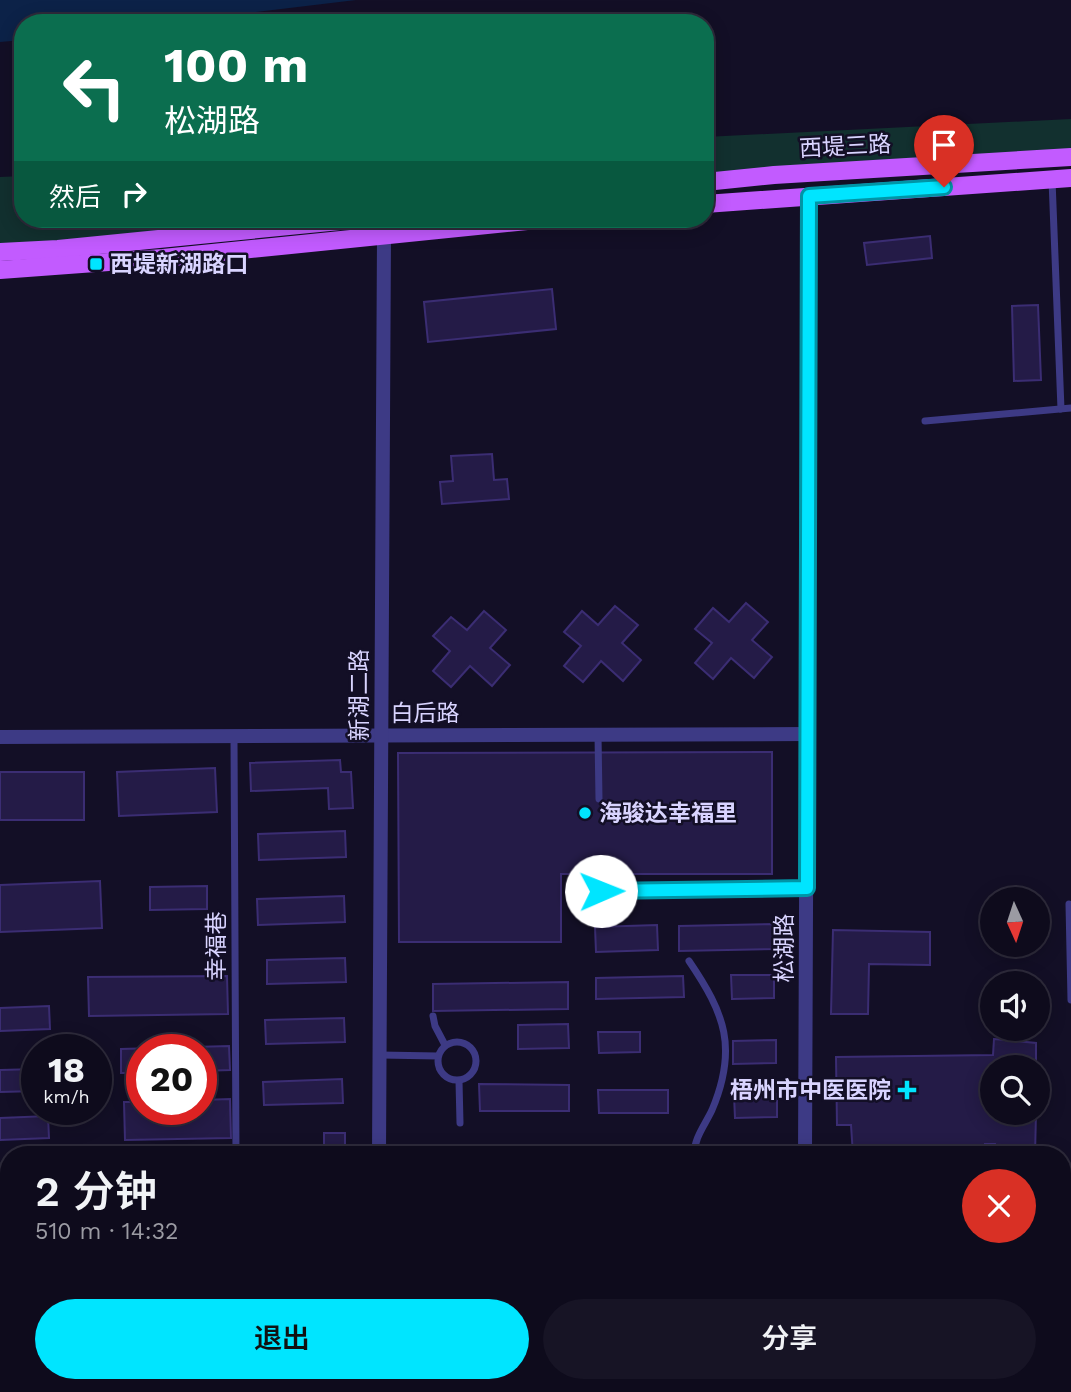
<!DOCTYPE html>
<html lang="zh">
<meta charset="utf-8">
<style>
:root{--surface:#0e0b1c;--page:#171425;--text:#f1f3f6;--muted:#9b9ba3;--line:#2e2b3b;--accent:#00e5ff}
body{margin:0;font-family:"Work Sans","Noto Sans SC",sans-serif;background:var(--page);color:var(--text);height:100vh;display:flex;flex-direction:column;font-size:26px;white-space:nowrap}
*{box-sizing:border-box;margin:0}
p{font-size:23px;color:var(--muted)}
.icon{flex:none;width:38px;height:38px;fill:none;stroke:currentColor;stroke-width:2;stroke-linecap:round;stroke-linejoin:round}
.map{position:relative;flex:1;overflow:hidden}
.sheet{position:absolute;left:0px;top:1146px;width:1071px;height:247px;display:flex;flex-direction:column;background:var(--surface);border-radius:28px 28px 0 0;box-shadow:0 4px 18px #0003,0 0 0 2px var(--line)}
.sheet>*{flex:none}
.banner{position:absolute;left:14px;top:14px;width:700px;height:214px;border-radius:28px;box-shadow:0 4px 18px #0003,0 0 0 2px var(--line);background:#0b6e4f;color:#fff;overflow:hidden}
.needle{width:46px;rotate:177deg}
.fabs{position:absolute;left:980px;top:887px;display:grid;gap:14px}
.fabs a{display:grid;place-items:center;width:70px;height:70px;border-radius:50%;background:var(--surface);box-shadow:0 4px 18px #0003,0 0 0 2px var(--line);font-size:35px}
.speed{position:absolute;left:21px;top:1034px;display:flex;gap:14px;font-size:35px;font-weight:700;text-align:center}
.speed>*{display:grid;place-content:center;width:91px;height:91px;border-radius:50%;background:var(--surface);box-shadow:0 4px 18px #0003,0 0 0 2px var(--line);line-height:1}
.speed small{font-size:18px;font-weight:400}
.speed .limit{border:10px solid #d22;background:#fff;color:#111}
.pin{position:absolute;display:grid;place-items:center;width:60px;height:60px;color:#fff;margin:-72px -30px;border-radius:50% 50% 50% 0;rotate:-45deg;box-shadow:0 0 7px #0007}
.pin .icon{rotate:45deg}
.me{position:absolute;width:77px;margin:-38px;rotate:89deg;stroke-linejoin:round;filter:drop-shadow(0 0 5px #0008)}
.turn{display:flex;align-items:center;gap:24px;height:147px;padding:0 35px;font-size:32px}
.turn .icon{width:91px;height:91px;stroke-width:2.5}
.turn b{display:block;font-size:49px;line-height:60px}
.then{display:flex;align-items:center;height:66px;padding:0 35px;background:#0003;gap:14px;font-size:26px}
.round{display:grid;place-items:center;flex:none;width:74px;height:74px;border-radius:37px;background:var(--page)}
.headline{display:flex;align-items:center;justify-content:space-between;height:119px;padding:0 35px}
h1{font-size:42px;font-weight:600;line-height:52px}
.button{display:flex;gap:14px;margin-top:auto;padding:14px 35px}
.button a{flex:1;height:80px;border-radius:42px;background:var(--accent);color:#111;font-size:28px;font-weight:600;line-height:80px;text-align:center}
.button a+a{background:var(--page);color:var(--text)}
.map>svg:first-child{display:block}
</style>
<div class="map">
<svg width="1071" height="1392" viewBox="0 0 1071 1392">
<rect width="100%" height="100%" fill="#130f26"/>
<g fill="#12302f">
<path d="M 1071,119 L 1071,157 L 705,182 L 705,137 Z"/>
<path d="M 23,176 L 23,219 L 360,219 L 0,252 L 0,177 Z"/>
</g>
<path fill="#0c2248" d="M 0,0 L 356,0 L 164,23 L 23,23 L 23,40 L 0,42 Z"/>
<g fill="#241b47" stroke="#3b2d73" stroke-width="2">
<path d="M 930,236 L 932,258 L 867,265 L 864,243 Z"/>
<path d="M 552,289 L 556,329 L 428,342 L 424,302 Z"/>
<path d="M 1038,305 L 1041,380 L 1014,381 L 1012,306 Z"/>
<path d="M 492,454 L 494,480 L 507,479 L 509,499 L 442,504 L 440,482 L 453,481 L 451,456 Z"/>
<path d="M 746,603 L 768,622 L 752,640 L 772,657 L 754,678 L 731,658 L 713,679 L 695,663 L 712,643 L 695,629 L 713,608 L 729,622 Z"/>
<path d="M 615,606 L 638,625 L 622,643 L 641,660 L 623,681 L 601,661 L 583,682 L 564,666 L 581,646 L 564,632 L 582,611 L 598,625 Z"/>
<path d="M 484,611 L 506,630 L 490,648 L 510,665 L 492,686 L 470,666 L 451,687 L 433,671 L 450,651 L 433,636 L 451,617 L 467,630 Z"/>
<path d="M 772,752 L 772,874 L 561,874 L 561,942 L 399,942 L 398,753 Z"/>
<path d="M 340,760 L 341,772 L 351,772 L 353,808 L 329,809 L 328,788 L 251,791 L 250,763 Z"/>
<path d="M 215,768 L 217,812 L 119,816 L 117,772 Z"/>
<rect x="0" y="772" width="84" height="48"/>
<path d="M 345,831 L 346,857 L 259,860 L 258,834 Z"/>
<path d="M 100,881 L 102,928 L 0,932 L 0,885 Z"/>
<path d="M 207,886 L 207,909 L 150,910 L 150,887 Z"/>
<path d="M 344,896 L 345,922 L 258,925 L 257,899 Z"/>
<path d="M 777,924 L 777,949 L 679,951 L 679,926 Z"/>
<path d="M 657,925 L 658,950 L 596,952 L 595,927 Z"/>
<path d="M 833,930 L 930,932 L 930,965 L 869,964 L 868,1014 L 831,1014 Z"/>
<path d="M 345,958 L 346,982 L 267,984 L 267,960 Z"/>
<path d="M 731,975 L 774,975 L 774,998 L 732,999 Z"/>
<path d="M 227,976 L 228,1014 L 89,1016 L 88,977 Z"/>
<path d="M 683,976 L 684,997 L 596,999 L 596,978 Z"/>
<path d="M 568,982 L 568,1009 L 433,1011 L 433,984 Z"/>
<path d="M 49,1006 L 50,1029 L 0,1031 L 0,1008 Z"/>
<path d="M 344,1018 L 345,1042 L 266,1044 L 265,1020 Z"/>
<path d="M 568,1024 L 569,1048 L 518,1049 L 518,1025 Z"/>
<path d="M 598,1032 L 640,1032 L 640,1052 L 599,1053 Z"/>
<path d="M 994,1039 L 1036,1043 L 1036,1068 L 992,1068 L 992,1113 L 1036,1113 L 1035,1155 L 996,1155 L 995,1144 L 985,1144 L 985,1155 L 853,1155 L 851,1125 L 837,1125 L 836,1057 L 993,1055 Z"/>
<path d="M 776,1040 L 776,1063 L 733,1064 L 733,1041 Z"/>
<path d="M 229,1046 L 230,1070 L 201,1071 L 201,1050 L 142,1050 L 142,1073 L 121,1073 L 121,1049 Z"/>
<path d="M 37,1069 L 37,1091 L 0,1092 L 0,1070 Z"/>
<path d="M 342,1079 L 343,1103 L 264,1105 L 263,1082 Z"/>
<path d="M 479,1084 L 569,1085 L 569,1111 L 480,1111 Z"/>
<path d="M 598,1090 L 668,1090 L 668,1113 L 599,1113 Z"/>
<path d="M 777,1094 L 777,1117 L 735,1118 L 734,1095 Z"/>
<path d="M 230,1099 L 231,1138 L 125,1140 L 124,1102 L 142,1102 L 142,1110 L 201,1110 L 201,1100 Z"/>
<path d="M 48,1116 L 49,1138 L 0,1140 L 0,1118 Z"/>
<path d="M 324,1133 L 345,1133 L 345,1155 L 256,1155 L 324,1153 Z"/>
<rect x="408" y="1145" width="90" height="10"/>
<path d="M 774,1146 L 774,1155 L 704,1155 L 704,1147 Z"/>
<path d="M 685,1148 L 685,1155 L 590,1155 L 590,1149 Z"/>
<path d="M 0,1170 L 9,1170 L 9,1192 L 0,1193 Z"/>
<rect x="0" y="1237" width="9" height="23"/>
<path d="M 0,1292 L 8,1292 L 9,1336 L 0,1336 Z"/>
<rect x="0" y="1355" width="5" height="23"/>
<path d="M 845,1384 L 913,1384 L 906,1392 L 839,1392 Z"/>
</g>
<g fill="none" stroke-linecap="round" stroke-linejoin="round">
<g stroke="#3d3a85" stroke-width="7">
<path d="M 1052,180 L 1061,409"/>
<path d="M 925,421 L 1071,408"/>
<path d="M 598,735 L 599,799"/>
<path d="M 234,737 L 236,1155"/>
<path d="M 601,874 L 601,891 L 807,888"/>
<path d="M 1069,904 L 1071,1000"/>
<path d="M 689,961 C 725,1014 738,1048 712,1110 C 705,1125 694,1138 694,1155"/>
<path d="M 433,1016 L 435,1026 L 445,1045"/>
<circle cx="457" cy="1061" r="19"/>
<path d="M 380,1055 L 438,1056"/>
<path d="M 459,1081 L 460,1123"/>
<path d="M 703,1384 L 703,1392"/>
</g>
<g stroke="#3d3a85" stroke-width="14">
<path d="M 0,737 L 808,734"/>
<path d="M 379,1155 L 384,236"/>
<path d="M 805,1155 L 809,196"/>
<path d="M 0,1204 L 9,1204"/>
<path d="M 0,1387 L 328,1384"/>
<path d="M 377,1392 L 377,1384"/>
</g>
<g stroke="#6f6bff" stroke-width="18">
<path d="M 1062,1295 L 1071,1288"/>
<path d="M 1062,1318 L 1071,1310"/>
<path d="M 968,1392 L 975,1384"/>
<path d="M 991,1392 L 998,1384"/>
</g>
<g stroke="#c25bff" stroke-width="18">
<path d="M 705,182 L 774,175 L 1071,157"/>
<path d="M 705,204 L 1071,178"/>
<path d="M 0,252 L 58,249 L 360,219"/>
<path d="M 0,270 L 163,258 L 547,219"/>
</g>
</g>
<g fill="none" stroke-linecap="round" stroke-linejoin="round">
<defs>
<path id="route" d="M 601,891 L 807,888 L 809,196 L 944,187"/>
</defs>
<use href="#route" stroke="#0095a6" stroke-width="18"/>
<use href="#route" stroke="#00e5ff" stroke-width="12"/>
</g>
<g fill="#00e5ff" stroke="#130f26" stroke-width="2.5">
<rect x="89" y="257" width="14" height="14" rx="3.5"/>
<circle cx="585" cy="813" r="7"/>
<path d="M903.5 1079.5h7v7h7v7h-7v7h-7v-7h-7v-7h7z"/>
</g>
<g text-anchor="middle" stroke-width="5" stroke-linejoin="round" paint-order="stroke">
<g font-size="23" fill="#d9d4ff" stroke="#130f26">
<text transform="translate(845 146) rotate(-3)" y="8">西堤三路</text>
<text transform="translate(359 695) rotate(-90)" y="8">新湖二路</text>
<text x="425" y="721">白后路</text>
<text transform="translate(216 946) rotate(-90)" y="8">幸福巷</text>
<text transform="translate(784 948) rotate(-90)" y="8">松湖路</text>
</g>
<g font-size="23" font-weight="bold" fill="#d9d4ff" stroke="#130f26" text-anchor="start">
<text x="110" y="272">西堤新湖路口</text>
<text x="599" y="821">海骏达幸福里</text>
<text x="891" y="1098" text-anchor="end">梧州市中医医院</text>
</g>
</g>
</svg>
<div class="fabs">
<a><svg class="needle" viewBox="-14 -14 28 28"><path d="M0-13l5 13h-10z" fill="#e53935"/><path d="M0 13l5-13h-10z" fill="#9b9ba3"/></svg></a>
<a><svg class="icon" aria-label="sound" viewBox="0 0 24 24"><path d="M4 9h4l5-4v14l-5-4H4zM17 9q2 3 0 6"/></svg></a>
<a><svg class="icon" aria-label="search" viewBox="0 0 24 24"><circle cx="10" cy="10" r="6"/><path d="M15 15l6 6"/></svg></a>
</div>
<div class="speed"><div>18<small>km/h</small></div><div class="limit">20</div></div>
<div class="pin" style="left:944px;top:187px;background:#d93025"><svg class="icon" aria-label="arrive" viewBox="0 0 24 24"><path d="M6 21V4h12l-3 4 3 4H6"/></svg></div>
<svg class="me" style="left:601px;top:891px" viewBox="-20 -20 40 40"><circle r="19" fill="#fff"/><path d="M0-13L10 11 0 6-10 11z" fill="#00e5ff"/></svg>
<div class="banner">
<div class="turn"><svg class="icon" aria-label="left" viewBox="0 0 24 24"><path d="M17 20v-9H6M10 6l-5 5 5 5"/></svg><div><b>100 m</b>松湖路</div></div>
<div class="then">然后<svg class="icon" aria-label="right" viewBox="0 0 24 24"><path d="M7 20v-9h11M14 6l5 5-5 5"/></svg></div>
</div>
<section class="sheet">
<div class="headline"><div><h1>2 分钟</h1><p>510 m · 14:32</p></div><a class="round" style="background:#d93025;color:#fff"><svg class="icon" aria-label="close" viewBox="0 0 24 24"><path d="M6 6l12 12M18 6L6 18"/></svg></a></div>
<div class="button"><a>退出</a><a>分享</a></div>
</section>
</div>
